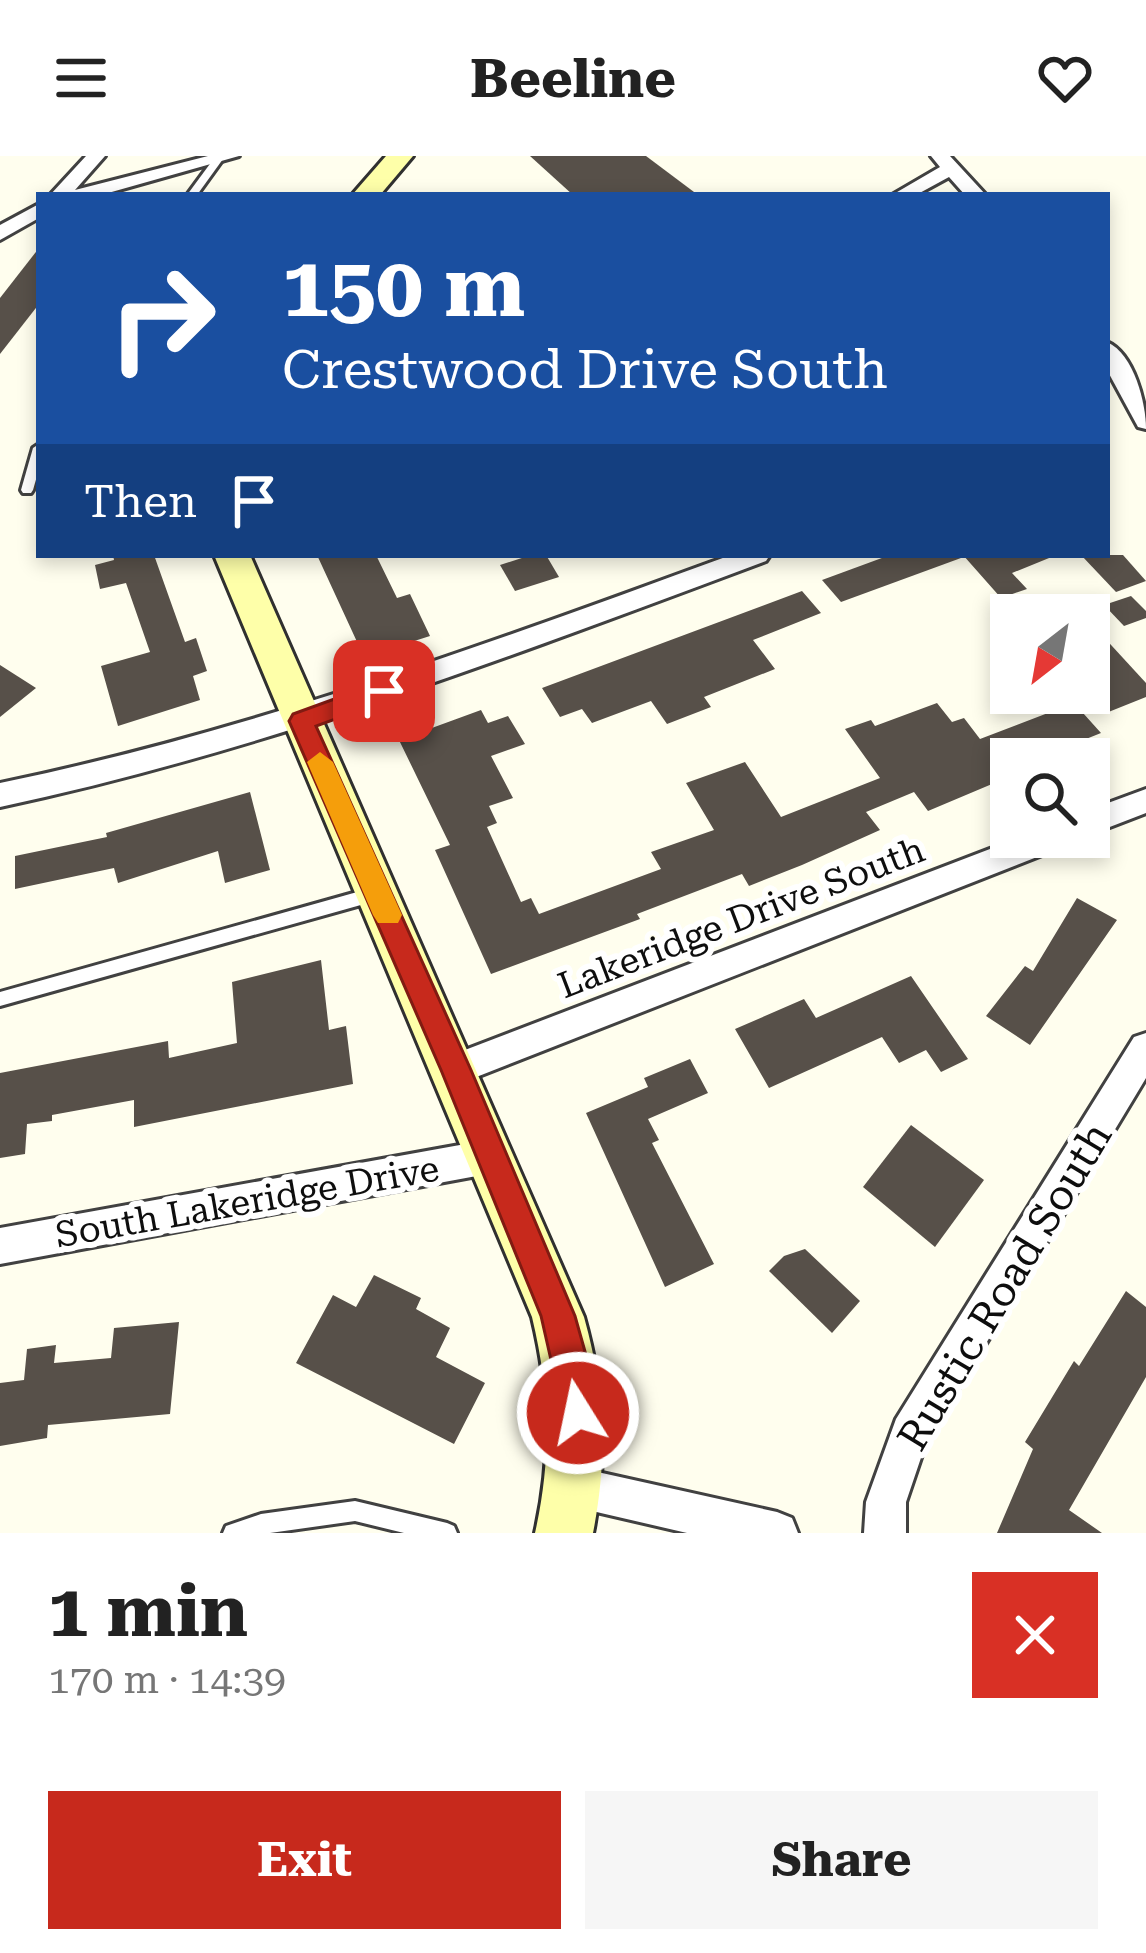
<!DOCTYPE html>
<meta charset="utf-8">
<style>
:root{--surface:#fff;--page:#f6f6f6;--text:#222;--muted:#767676;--accent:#c7291c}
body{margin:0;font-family:"Roboto Serif",serif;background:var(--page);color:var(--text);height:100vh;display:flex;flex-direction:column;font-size:45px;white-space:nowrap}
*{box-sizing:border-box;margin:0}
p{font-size:39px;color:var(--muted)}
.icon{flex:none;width:66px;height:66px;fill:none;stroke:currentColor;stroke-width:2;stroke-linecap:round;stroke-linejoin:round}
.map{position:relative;height:1377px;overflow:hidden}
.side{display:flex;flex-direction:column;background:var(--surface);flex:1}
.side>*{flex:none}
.top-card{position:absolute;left:36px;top:36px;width:1074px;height:366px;border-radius:0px;box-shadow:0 6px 18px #0003;background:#1a4fa0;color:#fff;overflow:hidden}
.needle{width:78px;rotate:211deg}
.fabs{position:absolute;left:990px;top:438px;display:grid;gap:24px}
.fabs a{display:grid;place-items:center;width:120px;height:120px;border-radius:0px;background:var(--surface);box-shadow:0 6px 18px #0003;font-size:60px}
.pin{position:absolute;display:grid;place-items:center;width:102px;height:102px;color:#fff;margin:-51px;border-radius:24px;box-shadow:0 6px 18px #0006}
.me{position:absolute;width:132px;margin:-66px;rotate:350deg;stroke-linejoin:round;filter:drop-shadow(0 0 9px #0008)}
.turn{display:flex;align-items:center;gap:42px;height:252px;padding:0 48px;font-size:54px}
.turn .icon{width:156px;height:156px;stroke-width:2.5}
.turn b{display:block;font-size:84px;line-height:102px}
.then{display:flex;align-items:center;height:114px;padding:0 48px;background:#0003;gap:24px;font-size:45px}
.round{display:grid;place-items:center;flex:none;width:126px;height:126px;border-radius:0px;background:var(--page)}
.headline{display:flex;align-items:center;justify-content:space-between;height:204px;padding:0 48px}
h1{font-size:72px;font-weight:700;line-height:90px}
.primary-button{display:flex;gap:24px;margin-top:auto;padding:24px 48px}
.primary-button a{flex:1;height:138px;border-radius:0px;background:var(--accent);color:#fff;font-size:48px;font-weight:700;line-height:138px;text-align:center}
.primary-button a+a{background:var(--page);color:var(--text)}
header{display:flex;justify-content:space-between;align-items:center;height:156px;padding:0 48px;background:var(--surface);font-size:54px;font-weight:700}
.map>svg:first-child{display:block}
</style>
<header><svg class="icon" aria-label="menu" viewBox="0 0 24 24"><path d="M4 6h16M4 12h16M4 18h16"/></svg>Beeline<svg class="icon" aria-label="heart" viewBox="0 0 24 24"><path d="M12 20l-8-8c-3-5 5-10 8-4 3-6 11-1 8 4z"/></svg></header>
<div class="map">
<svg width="1146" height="1377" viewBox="0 0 1146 1377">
<rect width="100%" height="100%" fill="#fffeee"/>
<g fill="#575049">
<path d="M 530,0 L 646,0 L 698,39 L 573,39 Z"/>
<path d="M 39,92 L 39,148 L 0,198 L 0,142 Z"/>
<path d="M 113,399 L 154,399 L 185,486 L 196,482 L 207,515 L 193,520 L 200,544 L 118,570 L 101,510 L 150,496 L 126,427 L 100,433 L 95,409 L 114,404 Z"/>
<path d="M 317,399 L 376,399 L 397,442 L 410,438 L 430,480 L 364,501 Z"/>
<path d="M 531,399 L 546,399 L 559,421 L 515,435 L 500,409 Z"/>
<path d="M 890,399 L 961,402 L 841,446 L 822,424 Z"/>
<path d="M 963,399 L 1054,399 L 1054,400 L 1012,417 L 1027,433 L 1001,442 Z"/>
<path d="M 1081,399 L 1123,399 L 1146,425 L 1116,436 Z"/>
<path d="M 802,435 L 821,457 L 753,484 L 775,513 L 704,541 L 711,551 L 667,568 L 651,545 L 592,567 L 582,553 L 560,561 L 542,532 Z"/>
<path d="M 1131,440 L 1146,455 L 1146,462 L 1124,470 L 1104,449 Z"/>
<path d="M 1089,465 L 1146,527 L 1146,541 L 1106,557 L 1089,537 Z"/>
<path d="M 0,509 L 36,532 L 0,561 Z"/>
<path d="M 937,547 L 952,566 L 964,562 L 980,583 L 1074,547 L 1101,577 L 1036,603 L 1011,603 L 1011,620 L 928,655 L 914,636 L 866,656 L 880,674 L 802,709 L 749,730 L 742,718 L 637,758 L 640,763 L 491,818 L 435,694 L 450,689 L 399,584 L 481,554 L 488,567 L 508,560 L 525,588 L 491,600 L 513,642 L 489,650 L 497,667 L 487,671 L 521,746 L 531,742 L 539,758 L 661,713 L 651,696 L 714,674 L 686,627 L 745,606 L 781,661 L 880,622 L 845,573 L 871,564 L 875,570 Z"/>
<path d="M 250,636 L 270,714 L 225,727 L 218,695 L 118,727 L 114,712 L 15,733 L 15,700 L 107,681 L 106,677 Z"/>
<path d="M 1077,742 L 1117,764 L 1030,889 L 986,860 L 1025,810 L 1033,815 Z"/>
<path d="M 321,804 L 329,874 L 346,870 L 353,928 L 134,971 L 134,944 L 52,959 L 52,965 L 27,968 L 25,998 L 0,1002 L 0,917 L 168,885 L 169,902 L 237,887 L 232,826 Z"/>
<path d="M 911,820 L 968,903 L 941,916 L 926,894 L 899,907 L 882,881 L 769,932 L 735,873 L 804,843 L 816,862 Z"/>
<path d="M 690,903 L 708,937 L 648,963 L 659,984 L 652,987 L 714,1108 L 665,1131 L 586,957 L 648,931 L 644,922 Z"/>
<path d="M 911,969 L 984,1024 L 935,1091 L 863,1031 Z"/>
<path d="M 805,1093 L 860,1145 L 832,1177 L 769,1115 L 784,1100 Z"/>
<path d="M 374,1119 L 421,1142 L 416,1153 L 450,1172 L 436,1201 L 485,1227 L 454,1288 L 296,1207 L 333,1139 L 356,1151 Z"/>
<path d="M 1126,1135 L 1146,1151 L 1146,1221 L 1069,1354 L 1102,1377 L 997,1377 L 1033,1293 L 1025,1286 L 1074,1205 L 1079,1210 Z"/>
<path d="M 179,1166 L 170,1258 L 48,1269 L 47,1282 L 0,1290 L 0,1227 L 24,1224 L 27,1193 L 56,1189 L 54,1207 L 111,1202 L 114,1172 Z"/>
</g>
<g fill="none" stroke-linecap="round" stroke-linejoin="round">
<defs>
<g id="lane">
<path d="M 215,1 L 223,3 L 197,39 L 187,39 Z"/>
<path d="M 39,288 L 39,313 L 33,334 L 31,337 L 23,337 L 21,334 L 33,292 Z"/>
<path d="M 375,731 L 380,733 L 383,738 L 380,743 L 375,745 L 0,850 L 0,836 Z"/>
<path d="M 355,1345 L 447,1367 L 454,1370 L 457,1377 L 404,1377 L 355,1365 L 270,1377 L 223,1377 L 226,1370 L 261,1358 Z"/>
</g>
<g id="street">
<path d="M 86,0 L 105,0 L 75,34 L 208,0 L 239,0 L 101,39 L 50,39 Z"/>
<path d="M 931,0 L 950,0 L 986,39 L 965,39 L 949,21 L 916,39 L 892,39 L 940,11 Z"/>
<path d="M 39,48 L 39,62 L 0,84 L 0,69 Z"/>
<path d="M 1107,186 C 1134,198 1146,247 1146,273 L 1138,271 L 1107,214 Z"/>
<path d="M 731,399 L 770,399 L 766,405 C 514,499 264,595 0,651 L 0,627 C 252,575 490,487 731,399 Z"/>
<path d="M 1146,633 L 1146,657 L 1089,679 L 1089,654 Z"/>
<path d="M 1021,681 L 1069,681 L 1065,690 L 456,929 L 444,924 L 439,913 L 444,902 Z"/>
<path d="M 1146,877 L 1146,922 L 926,1287 L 906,1346 L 906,1377 L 864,1377 L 866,1346 L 896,1263 L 1134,881 Z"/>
<path d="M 493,983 L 505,988 L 511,1000 L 505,1012 L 493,1017 L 0,1108 L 0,1072 Z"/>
<path d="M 575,1311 L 777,1356 L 792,1362 L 798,1377 L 687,1377 L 575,1351 L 561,1345 L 555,1331 L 561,1317 Z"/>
</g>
<g id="secondary">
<path d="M 386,0 L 413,0 L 380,39 L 352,39 Z"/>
<path d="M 214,399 L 250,399 L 584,1161 C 605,1236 608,1301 593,1377 L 535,1377 C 552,1301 550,1236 532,1161 Z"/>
</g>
</defs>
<use href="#lane" stroke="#414141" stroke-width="6"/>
<use href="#street" stroke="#414141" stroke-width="6"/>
<use href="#secondary" stroke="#303030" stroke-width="6"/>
<use href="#lane" fill="#fff" fill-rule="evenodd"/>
<use href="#street" fill="#fff" fill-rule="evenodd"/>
<use href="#secondary" fill="#feffa9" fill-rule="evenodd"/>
</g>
<path fill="#c7291c" stroke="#811b12" stroke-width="3" d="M 384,525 L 397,535 L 393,542 L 316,570 L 471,914 L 575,1160 L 595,1231 L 596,1257 L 591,1270 L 578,1275 L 566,1270 L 541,1160 L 441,914 L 289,565 L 293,558 Z"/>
<path fill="#f59e0b" d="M 320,596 L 333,606 L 402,759 L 398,767 L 378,767 L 373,759 L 307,606 Z"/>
<g text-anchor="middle" stroke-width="12" stroke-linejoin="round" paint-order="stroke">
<g font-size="36" fill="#0e0e0e" stroke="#fff">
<text transform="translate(741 761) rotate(-21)" y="13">Lakeridge Drive South</text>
<text transform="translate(247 1045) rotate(-10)" y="13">South Lakeridge Drive</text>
</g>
<g font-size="42" fill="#0e0e0e" stroke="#fff">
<text transform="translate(1004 1130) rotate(-59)" y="15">Rustic Road South</text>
</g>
</g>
</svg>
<div class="fabs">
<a><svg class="needle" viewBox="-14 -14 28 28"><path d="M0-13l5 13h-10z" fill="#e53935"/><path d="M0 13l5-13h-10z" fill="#767676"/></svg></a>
<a><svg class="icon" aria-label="search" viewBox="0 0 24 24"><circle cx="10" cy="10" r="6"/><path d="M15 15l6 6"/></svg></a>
</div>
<div class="pin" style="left:384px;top:535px;background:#d93025"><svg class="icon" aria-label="arrive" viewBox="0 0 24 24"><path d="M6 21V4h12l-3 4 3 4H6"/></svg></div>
<svg class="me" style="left:578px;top:1257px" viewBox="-20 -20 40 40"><circle r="17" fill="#c7291c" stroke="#fff" stroke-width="3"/><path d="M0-11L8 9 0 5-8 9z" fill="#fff"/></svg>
<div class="top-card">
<div class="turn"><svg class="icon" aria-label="right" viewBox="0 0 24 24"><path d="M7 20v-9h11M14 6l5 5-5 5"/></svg><div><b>150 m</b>Crestwood Drive South</div></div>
<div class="then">Then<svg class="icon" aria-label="arrive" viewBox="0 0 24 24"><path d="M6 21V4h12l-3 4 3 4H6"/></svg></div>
</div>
</div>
<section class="side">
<div class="headline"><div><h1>1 min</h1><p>170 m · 14:39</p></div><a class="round" style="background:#d93025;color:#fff"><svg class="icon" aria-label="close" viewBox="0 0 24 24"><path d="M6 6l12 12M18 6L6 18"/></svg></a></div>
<div class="primary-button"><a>Exit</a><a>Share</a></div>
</section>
